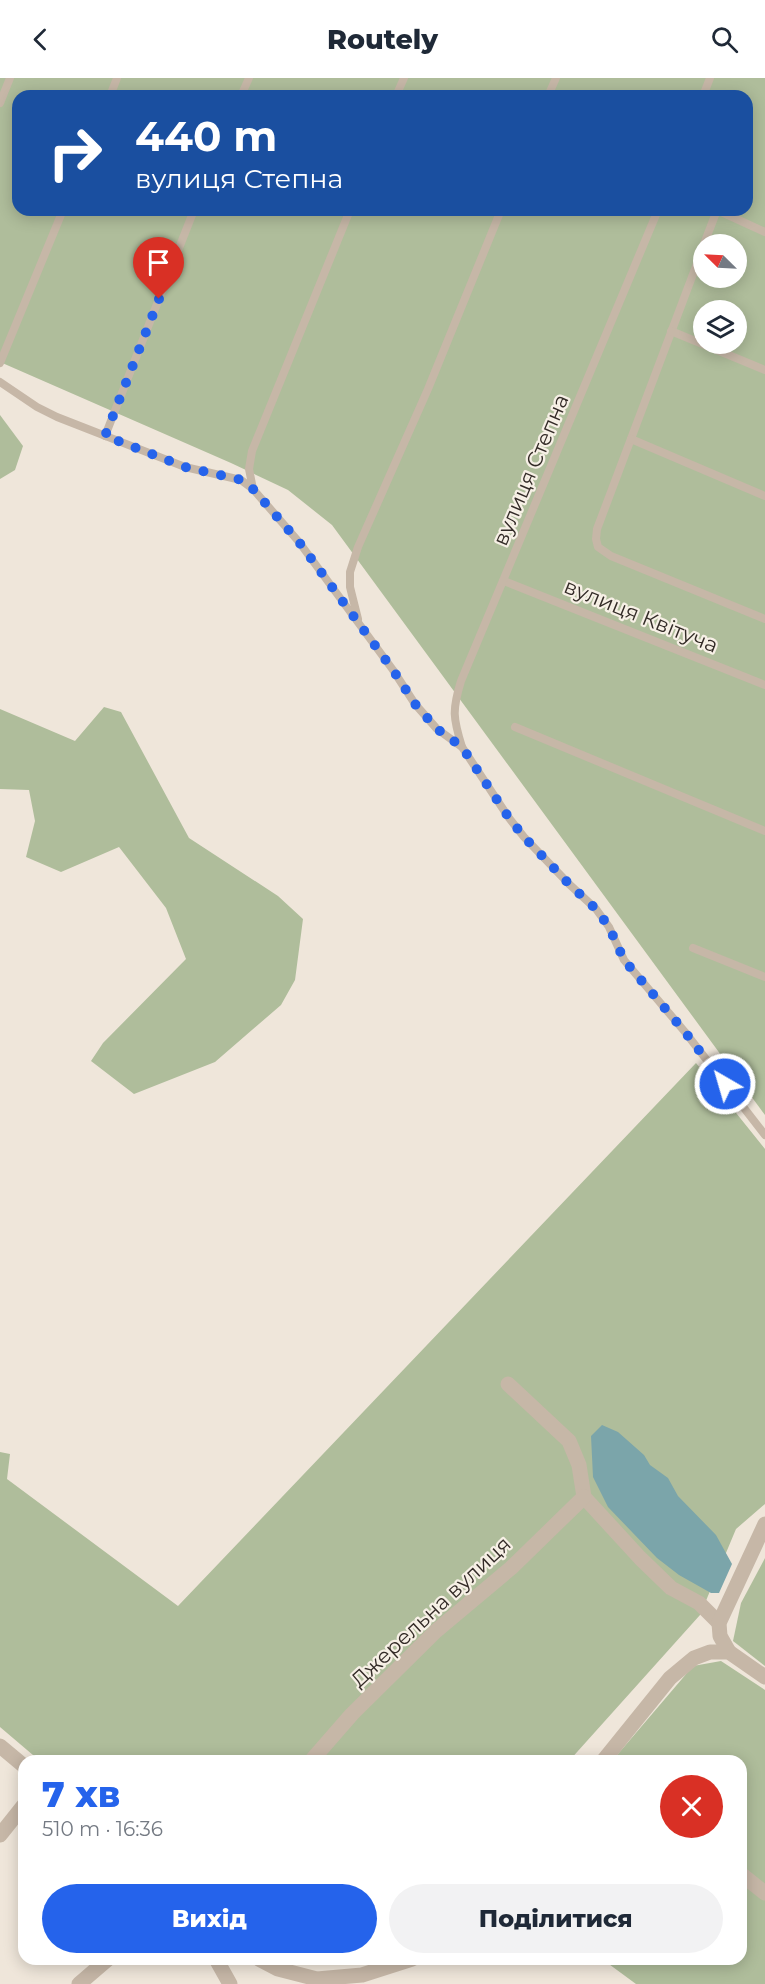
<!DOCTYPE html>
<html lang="uk">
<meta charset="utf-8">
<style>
:root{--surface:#fff;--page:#f2f2f3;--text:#1f2937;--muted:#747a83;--accent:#2563eb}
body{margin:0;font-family:Montserrat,sans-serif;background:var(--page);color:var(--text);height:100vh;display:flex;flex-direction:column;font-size:22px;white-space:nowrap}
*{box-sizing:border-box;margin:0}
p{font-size:20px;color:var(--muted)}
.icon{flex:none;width:33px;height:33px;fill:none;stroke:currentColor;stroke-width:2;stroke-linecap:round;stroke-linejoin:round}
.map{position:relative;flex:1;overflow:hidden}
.drawer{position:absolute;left:18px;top:1677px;width:729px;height:210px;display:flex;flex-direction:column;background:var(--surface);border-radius:18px;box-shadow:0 3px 15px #0003}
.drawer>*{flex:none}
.hud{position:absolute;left:12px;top:12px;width:741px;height:126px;border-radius:18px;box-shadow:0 3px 15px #0003;background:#1a4fa0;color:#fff;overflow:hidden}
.needle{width:39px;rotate:294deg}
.controls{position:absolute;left:693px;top:156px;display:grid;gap:12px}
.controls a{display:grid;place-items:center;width:54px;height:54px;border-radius:50%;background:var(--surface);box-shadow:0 3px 15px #0003;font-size:30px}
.pin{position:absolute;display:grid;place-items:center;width:51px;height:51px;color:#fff;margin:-62px -26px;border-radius:50% 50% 50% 0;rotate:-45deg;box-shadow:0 0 6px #0007}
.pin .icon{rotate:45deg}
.me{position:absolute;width:66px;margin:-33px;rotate:322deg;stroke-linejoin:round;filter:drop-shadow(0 0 4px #0008)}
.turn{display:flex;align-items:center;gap:21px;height:126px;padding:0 24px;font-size:27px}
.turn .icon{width:78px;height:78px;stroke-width:2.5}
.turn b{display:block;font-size:42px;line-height:51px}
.round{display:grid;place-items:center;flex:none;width:63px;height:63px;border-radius:32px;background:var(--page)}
.head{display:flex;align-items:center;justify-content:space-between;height:102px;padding:0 24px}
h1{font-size:36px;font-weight:800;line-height:45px;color:var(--accent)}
.primary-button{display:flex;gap:12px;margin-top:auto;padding:12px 24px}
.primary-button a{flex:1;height:69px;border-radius:36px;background:var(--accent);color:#fff;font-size:24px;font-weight:800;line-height:69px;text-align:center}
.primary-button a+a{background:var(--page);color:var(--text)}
header{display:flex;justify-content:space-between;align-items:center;height:78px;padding:0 24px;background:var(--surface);font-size:27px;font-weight:800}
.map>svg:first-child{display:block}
</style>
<header><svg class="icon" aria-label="back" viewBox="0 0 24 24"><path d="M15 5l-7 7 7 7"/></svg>Routely<svg class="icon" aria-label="search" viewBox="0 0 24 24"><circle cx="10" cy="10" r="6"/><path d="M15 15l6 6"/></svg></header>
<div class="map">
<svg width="765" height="1906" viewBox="0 0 765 1906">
<rect width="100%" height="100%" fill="#efe6da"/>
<g fill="#afbd9b" fill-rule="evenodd">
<path d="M 0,0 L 765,0 L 765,1037 L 332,447 L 288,412 L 231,385 L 0,284 ZM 18,18 L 747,18 L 747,132 L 18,132 ZM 704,166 L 736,166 L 736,200 L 704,200 ZM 704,232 L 736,232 L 736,266 L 704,266 Z"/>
<path d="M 0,337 L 23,368 L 15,392 L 0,401 Z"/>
<path d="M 104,629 L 121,634 L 189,760 L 278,818 L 303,841 L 295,902 L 281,927 L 215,984 L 134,1016 L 91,983 L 103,965 L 186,881 L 166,830 L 119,769 L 61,794 L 26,779 L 35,743 L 29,712 L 0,711 L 0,631 L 75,663 Z"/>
<path d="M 696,985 L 765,1071 L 765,1426 L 736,1451 L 700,1537 L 569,1683 L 40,1683 L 0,1649 L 0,1374 L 10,1376 L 7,1401 L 178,1528 Z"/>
<path d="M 765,1480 L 765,1588 L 733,1563 L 741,1525 Z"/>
<path d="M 721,1583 L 765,1612 L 765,1906 L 636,1906 L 602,1881 L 741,1881 L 741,1683 L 612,1683 L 693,1588 Z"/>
</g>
<path fill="#7ba5aa" d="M 602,1347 L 618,1354 L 644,1377 L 650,1387 L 668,1400 L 678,1418 L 716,1457 L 732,1486 L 719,1515 L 711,1515 L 679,1497 L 657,1480 L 608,1429 L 593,1399 L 591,1358 Z"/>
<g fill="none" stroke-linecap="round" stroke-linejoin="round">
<g stroke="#c6b7a7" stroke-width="8">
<path d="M 110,18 L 117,0"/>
<path d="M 241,18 L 249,0"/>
<path d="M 396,18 L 404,0"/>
<path d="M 548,18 L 556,0"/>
<path d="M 703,18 L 710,0"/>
<path d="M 0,25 L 10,0"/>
<path d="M 704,166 L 717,132 L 765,154"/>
<path d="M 704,167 L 597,451 L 596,461 L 598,469 L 611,478 L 765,541"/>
<path d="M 671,253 L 765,292"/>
<path d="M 0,285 L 63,132"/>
<path d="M 0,304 L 37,329 L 57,339 L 185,389 L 241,402 L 253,411 L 299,464 L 393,592 L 415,626 L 437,651 L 462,669 L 509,740 L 524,759 L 569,806 L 596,831 L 609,849 L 624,882 L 685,954 L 765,1057"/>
<path d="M 105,358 L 194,132"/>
<path d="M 631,361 L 765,418"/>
<path d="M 253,411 L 249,391 L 252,373 L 350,132"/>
<path d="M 504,503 L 765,607"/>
<path d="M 358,541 L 350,509 L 350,494 L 358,469 L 428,311 L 501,132"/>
<path d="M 515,649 L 765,753"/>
<path d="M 462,669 C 453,640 452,632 461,603 L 658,132"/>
<path d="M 693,870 L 765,899"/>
</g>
<g stroke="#c6b7a7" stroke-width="15">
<path d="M 508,1306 L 569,1363 L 579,1387 L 584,1419 L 640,1480 L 671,1510 L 699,1525 L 719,1545"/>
<path d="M 729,1574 L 720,1558 L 719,1545 L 765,1446"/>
<path d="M 0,1668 L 24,1688"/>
<path d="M 311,1683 L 352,1636 L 436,1553 L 511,1490 L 584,1419"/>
<path d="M 603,1683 L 670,1600 L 694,1580 L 710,1574 L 729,1574 L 765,1599"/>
<path d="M 0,1757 L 24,1727"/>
<path d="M 741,1796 L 765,1815"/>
<path d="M 216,1881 L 230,1906"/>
<path d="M 259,1881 L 278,1891 L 317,1901 L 362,1897 L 412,1881"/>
<path d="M 79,1906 L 108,1881"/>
</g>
</g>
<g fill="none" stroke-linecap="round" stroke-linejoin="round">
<path stroke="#2563eb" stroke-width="10" stroke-dasharray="0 18" d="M 159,221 L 105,358 L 185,389 L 242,402 L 253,411 L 299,464 L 393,592 L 415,626 L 437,651 L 462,669 L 509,740 L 524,759 L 569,806 L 596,831 L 609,849 L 624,882 L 685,954 L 725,1006"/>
</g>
<g text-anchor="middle" stroke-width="4.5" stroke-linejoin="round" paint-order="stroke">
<g font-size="21" fill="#332b27" stroke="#f7f0e6">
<text transform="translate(531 392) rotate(-67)" y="7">вулиця Степна</text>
<text transform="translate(641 538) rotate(22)" y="7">вулиця Квітуча</text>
<text transform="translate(431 1534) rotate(-43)" y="7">Джерельна вулиця</text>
</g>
</g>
</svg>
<div class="controls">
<a><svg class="needle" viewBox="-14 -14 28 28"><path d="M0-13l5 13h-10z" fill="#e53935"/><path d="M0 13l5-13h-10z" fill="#747a83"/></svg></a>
<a><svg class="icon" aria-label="layers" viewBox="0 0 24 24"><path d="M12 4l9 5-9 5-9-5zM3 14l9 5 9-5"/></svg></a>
</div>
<div class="pin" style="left:159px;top:221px;background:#d93025"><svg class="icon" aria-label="arrive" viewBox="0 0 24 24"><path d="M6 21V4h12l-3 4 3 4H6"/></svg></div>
<svg class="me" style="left:725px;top:1006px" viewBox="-20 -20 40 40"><circle r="17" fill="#2563eb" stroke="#fff" stroke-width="3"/><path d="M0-11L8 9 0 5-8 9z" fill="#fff"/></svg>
<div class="hud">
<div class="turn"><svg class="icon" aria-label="right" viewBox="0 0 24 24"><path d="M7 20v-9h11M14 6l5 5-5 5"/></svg><div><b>440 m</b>вулиця Степна</div></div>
</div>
<section class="drawer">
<div class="head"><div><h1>7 хв</h1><p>510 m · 16:36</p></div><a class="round" style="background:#d93025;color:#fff"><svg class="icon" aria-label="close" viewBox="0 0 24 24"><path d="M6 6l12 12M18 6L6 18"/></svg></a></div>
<div class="primary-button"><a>Вихід</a><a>Поділитися</a></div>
</section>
</div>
